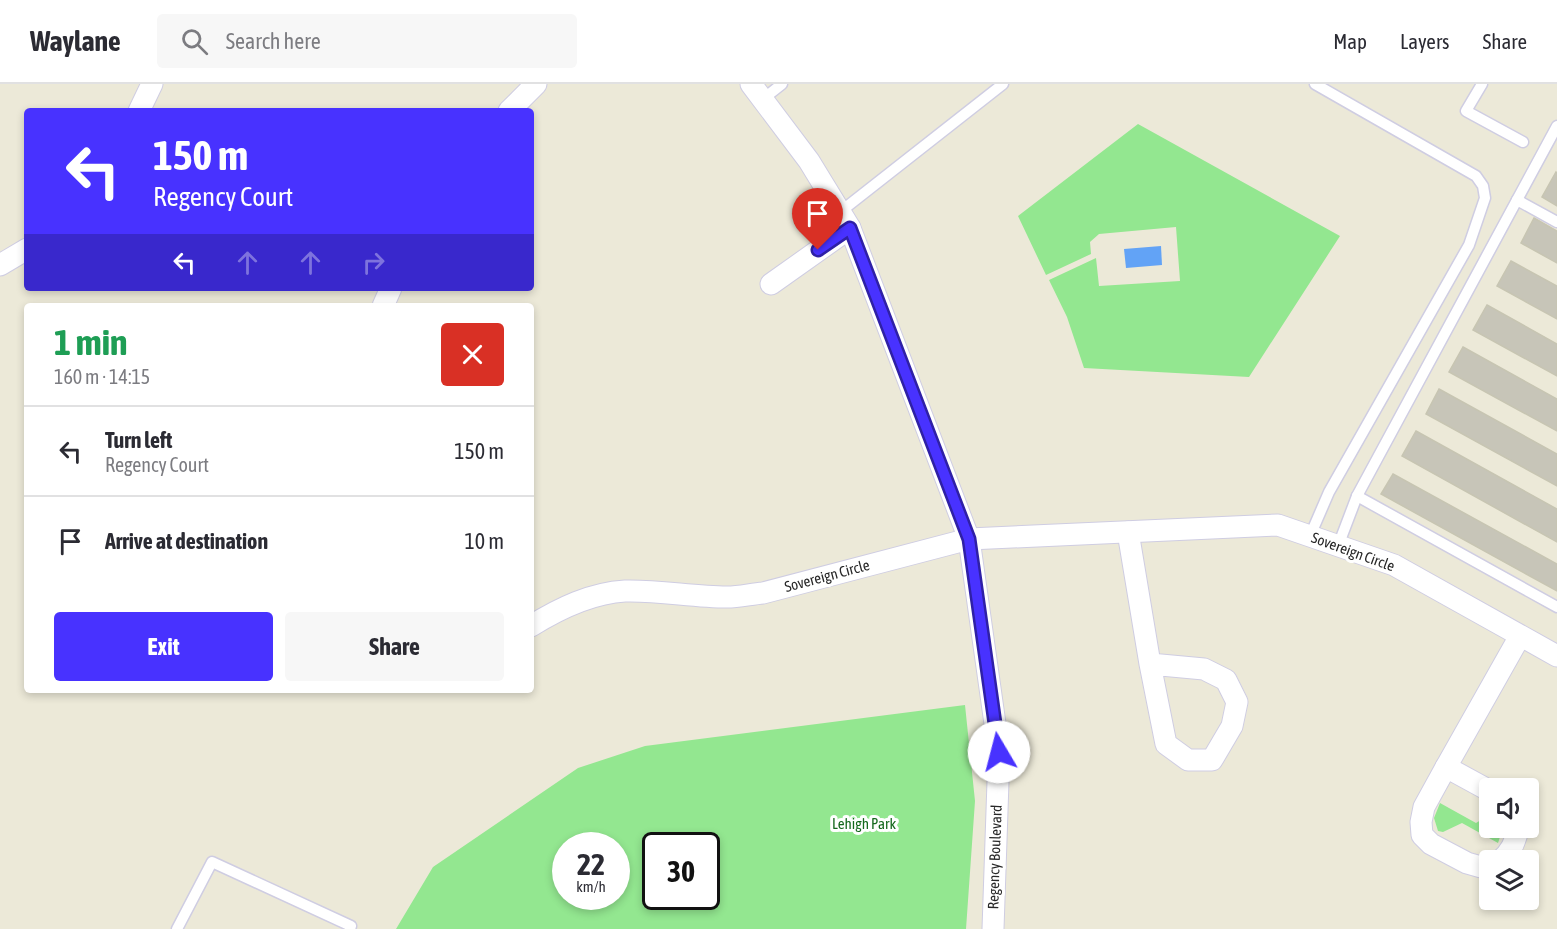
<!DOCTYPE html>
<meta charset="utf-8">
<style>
:root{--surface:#fff;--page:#f7f7f7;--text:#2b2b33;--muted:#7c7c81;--line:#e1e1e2;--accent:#4832ff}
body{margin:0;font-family:"Asap Condensed",sans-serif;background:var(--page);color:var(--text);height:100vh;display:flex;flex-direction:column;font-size:22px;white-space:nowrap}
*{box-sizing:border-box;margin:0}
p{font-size:20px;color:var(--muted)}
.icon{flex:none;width:33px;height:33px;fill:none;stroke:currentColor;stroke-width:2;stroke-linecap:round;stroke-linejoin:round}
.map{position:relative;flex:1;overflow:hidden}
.side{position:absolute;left:24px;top:219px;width:510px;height:390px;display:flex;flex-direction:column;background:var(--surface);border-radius:6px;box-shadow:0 3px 9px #0003}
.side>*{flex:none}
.banner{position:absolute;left:24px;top:24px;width:510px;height:183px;border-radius:6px;box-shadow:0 3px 9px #0003;background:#4832ff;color:#fff;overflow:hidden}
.fabs{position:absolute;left:1479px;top:694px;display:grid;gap:12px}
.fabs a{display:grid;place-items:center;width:60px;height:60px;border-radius:6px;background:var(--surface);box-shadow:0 3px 9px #0003;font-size:30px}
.speed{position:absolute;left:552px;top:748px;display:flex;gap:12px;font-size:30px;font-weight:700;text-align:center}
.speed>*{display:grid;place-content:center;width:78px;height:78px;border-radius:50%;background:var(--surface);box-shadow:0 3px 9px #0003;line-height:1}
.speed small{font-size:15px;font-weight:400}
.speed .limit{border:3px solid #111;border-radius:9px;background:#fff;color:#111}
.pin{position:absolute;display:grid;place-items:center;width:51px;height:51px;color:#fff;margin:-62px -26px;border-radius:50% 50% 50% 0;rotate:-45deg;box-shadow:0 0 6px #0007}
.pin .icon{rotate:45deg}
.me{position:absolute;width:66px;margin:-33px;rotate:352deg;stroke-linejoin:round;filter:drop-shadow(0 0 4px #0008)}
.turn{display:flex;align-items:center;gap:21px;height:126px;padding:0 30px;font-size:27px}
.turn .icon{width:78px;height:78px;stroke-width:2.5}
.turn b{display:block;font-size:42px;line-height:51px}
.lanes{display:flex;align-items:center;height:57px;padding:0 30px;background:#0003;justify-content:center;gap:30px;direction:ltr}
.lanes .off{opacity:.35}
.round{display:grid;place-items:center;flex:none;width:63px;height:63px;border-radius:6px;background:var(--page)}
.headline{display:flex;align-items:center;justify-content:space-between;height:102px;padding:0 30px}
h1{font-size:36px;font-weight:700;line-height:45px;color:#1e9e55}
.primary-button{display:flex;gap:12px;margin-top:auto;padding:12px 30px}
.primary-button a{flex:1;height:69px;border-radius:6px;background:var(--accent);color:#fff;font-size:24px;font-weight:700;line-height:69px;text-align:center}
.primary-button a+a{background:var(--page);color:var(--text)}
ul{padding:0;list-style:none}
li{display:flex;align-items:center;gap:18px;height:90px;padding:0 30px;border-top:2px solid var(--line)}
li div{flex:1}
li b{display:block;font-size:22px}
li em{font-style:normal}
header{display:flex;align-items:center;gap:36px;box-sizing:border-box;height:84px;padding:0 30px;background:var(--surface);border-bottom:2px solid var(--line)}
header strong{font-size:28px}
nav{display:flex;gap:33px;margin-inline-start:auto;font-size:21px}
.search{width:420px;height:54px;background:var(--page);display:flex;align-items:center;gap:15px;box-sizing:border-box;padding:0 21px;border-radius:6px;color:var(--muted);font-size:22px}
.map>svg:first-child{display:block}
</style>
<header>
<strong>Waylane</strong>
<div class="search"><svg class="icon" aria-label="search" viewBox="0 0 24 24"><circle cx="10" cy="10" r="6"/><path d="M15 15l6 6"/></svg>Search here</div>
<nav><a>Map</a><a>Layers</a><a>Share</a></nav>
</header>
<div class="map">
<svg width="1557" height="845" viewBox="0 0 1557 845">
<rect width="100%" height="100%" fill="#ece9d8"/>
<g fill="#93e790" fill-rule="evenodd">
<path d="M 1138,40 L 1340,152 L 1249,293 L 1084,284 L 1067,233 L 1049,196 L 1096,174 L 1099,202 L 1180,197 L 1176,143 L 1099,150 L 1090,158 L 1091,170 L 1046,191 L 1018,132 Z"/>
<path d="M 965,621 L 975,717 L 966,845 L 396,845 L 433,783 L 578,684 L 645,662 ZM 566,762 L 616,762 L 616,813 L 566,813 ZM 656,762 L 706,762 L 706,813 L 656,813 Z"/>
<path d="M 1440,719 L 1476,739 L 1489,731 L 1490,744 L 1503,744 L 1498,759 L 1462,739 L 1443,748 L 1438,747 L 1434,734 Z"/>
</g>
<path fill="#62a3f6" d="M 1161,162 L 1162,181 L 1126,184 L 1124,165 Z"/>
<g fill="#c7c5b8" stroke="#c7c5b2" stroke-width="1.5">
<path d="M 1556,88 L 1557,89 L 1557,122 L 1542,113 Z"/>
<path d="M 1534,134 L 1557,147 L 1557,179 L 1521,159 Z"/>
<path d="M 1511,177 L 1557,202 L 1557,235 L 1497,202 Z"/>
<path d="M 1487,221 L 1557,260 L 1557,292 L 1473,246 Z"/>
<path d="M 1463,263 L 1557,315 L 1557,347 L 1449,288 Z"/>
<path d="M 1439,305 L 1557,370 L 1557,402 L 1426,330 Z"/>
<path d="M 1416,347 L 1557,425 L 1557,458 L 1402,372 Z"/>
<path d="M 1393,390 L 1557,480 L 1557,507 L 1381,410 Z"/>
</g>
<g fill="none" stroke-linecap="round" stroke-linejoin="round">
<defs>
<g id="lane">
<path d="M 1482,0 L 1466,27 L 1523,58"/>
<path d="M 763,15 L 782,0"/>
<path d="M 1517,116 L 1557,138"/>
<path d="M 840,128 L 1003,0"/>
<path d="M 1357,412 L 1557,523"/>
<path d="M 1310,452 L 1329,408 L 1469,161 L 1485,114 L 1483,102 L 1476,92 L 1315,0"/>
<path d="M 1338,462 L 1357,412 L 1557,42"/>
<path d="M 177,845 L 212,778 L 351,842 L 350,845"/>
</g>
<g id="street">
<path d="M 751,0 L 809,77 L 850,144 L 969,455 L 999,668 L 993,845"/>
<path d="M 139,27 L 152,0"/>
<path d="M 509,27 L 536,0"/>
<path d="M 0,181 L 27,165"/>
<path d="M 771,200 L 850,144"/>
<path d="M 383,222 L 391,204"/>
<path d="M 1128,448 L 1150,580 L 1166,660 L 1188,676 L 1212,676 L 1232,642 L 1237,618 L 1226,596 L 1204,585 L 1150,580"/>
<path d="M 531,542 C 560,524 591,509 625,507 C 659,506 693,513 727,513 C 739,513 751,510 763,509 L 969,455 L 1278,441 L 1394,481 L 1557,572"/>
<path d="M 1446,683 L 1490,707"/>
<path d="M 1500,777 C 1510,769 1516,757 1518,744"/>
<path d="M 1490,782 L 1481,783 L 1467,779 L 1431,760 L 1422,751 L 1421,738 L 1424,723 L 1446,683 L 1520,552"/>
</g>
</defs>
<use href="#lane" stroke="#cfcde2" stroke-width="13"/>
<use href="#street" stroke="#cfcde2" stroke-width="23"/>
<use href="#lane" stroke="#fff" stroke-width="10"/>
<use href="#street" stroke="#fff" stroke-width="21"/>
</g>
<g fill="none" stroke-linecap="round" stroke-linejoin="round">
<defs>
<path id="route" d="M 818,166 L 850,144 L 969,455 L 999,668"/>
</defs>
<use href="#route" stroke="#2f20a6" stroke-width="15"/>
<use href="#route" stroke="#4832ff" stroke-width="10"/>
</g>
<g text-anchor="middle" stroke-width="6" stroke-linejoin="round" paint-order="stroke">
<g font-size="15" fill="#282828" stroke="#fff">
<text transform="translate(1353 468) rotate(20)" y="5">Sovereign Circle</text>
<text transform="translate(827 492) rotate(-15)" y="5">Sovereign Circle</text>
<text transform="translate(995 773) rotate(-88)" y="5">Regency Boulevard</text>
</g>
<g font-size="15" fill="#14681c" stroke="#fff">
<text x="864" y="745">Lehigh Park</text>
</g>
</g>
</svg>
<div class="fabs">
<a><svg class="icon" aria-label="sound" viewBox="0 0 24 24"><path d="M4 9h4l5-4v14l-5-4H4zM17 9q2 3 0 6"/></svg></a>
<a><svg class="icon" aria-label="layers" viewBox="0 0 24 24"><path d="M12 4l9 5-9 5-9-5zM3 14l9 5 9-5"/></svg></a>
</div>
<div class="speed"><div>22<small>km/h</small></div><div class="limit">30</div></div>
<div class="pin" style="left:818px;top:166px;background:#d93025"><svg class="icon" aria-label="arrive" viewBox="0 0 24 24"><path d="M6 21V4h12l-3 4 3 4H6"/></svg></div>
<svg class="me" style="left:999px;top:668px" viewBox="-20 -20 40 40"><circle r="19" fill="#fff"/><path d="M0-13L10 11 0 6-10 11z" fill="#4832ff"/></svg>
<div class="banner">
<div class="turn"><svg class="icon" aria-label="left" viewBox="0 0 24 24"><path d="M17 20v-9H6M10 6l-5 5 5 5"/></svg><div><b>150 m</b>Regency Court</div></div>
<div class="lanes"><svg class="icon" aria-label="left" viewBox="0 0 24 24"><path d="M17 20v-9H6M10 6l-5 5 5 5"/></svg><svg class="icon off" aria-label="ahead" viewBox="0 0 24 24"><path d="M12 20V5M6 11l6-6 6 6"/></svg><svg class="icon off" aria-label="ahead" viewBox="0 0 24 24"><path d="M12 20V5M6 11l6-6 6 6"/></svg><svg class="icon off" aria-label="right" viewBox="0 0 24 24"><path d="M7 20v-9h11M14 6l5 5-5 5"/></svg></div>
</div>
<section class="side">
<div class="headline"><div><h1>1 min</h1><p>160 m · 14:15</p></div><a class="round" style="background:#d93025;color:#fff"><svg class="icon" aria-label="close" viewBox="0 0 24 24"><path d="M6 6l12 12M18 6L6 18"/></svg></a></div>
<ul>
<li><svg class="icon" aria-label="left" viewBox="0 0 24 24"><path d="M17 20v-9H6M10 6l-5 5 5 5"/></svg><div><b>Turn left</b><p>Regency Court</p></div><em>150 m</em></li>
<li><svg class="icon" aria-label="arrive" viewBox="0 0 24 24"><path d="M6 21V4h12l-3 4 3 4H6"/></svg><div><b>Arrive at destination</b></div><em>10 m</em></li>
</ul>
<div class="primary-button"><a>Exit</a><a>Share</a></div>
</section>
</div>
